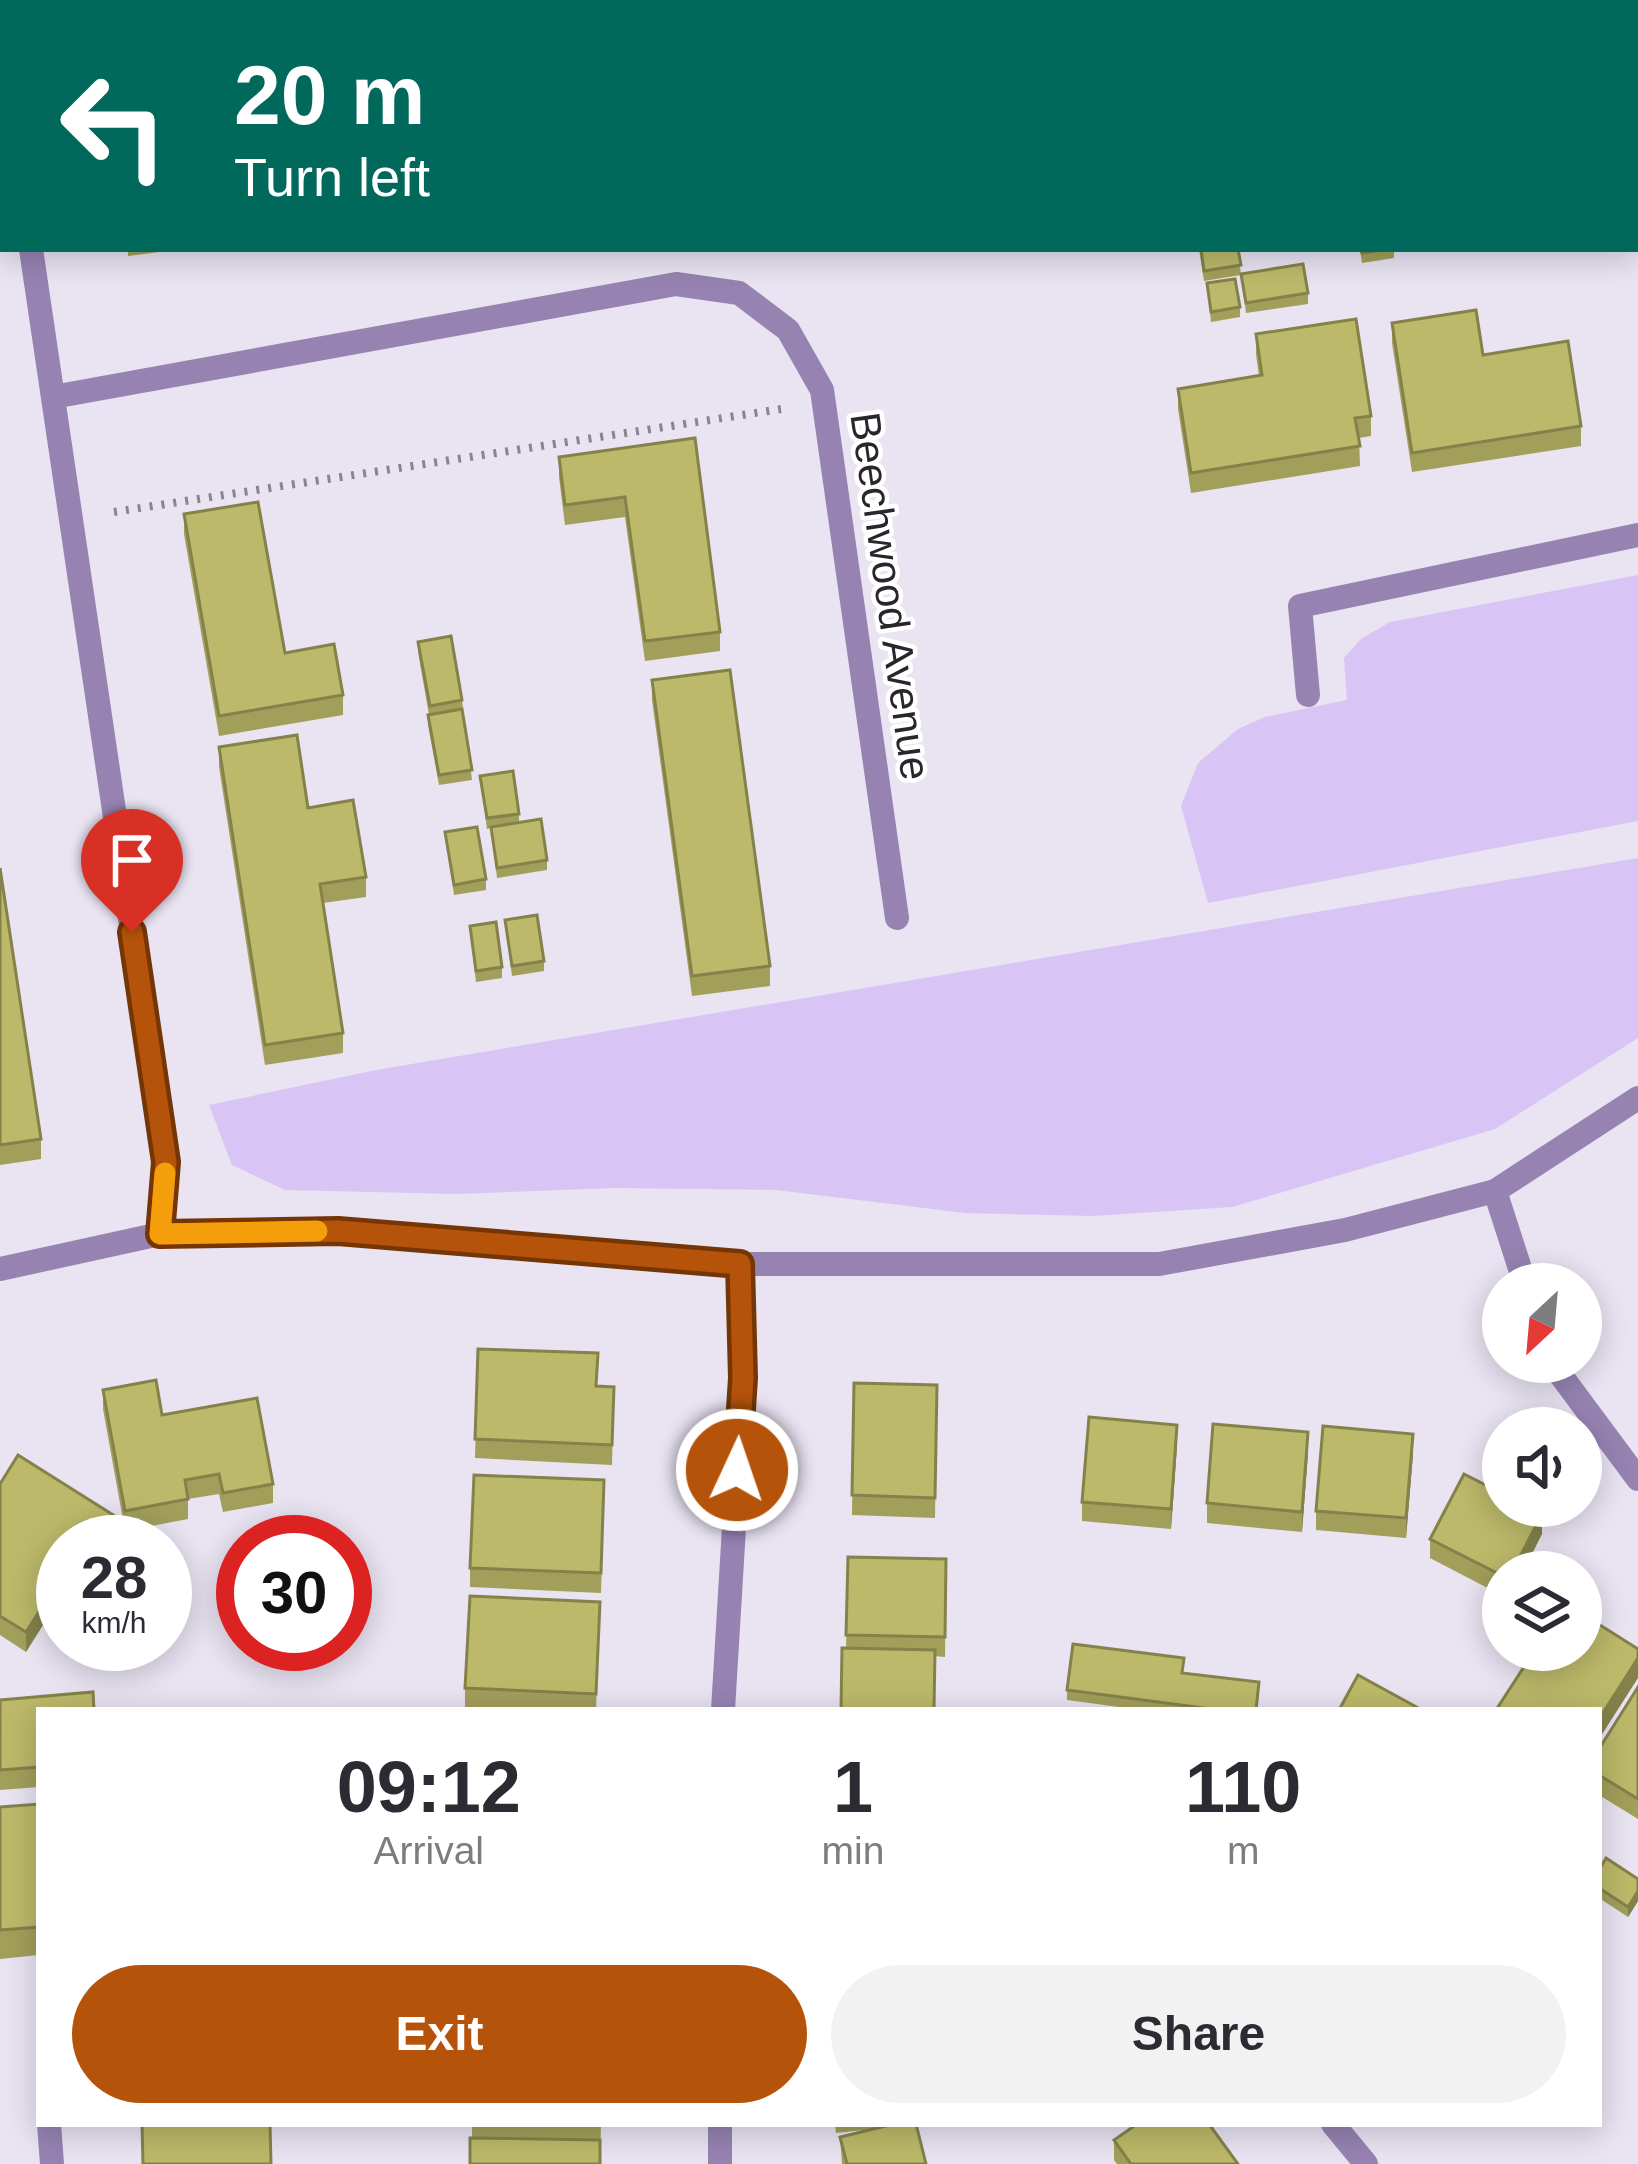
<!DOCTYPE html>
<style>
:root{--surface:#fff;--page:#f2f2f3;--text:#2b2b33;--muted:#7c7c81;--accent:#b45309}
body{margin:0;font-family:Helvetica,sans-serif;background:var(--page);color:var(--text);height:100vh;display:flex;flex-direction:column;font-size:45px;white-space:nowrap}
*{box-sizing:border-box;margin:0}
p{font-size:39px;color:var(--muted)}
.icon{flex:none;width:66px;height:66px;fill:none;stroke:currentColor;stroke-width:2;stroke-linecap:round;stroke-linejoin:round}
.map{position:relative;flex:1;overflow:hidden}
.sheet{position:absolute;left:36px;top:1707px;width:1566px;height:420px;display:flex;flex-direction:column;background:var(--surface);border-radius:0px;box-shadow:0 6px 30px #0003}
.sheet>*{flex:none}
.banner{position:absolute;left:0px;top:0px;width:1638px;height:252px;box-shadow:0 6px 30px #0003;background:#00695c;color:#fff;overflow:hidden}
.needle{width:78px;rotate:206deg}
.controls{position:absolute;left:1482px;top:1263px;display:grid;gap:24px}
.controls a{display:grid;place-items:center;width:120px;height:120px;border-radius:50%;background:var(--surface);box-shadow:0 6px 30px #0003;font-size:60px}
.speed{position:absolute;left:36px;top:1515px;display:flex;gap:24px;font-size:60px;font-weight:700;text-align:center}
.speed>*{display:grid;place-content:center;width:156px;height:156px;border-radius:50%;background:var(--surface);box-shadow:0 6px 30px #0003;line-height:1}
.speed small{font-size:30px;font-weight:400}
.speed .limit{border:18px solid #d22;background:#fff;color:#111}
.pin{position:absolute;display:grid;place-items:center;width:102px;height:102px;color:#fff;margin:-123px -51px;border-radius:50% 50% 50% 0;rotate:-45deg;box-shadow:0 0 12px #0007}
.pin .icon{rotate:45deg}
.me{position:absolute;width:132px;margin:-66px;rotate:3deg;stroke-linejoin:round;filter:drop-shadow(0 0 9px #0008)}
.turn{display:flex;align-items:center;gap:42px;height:252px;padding:0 36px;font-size:54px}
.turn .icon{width:156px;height:156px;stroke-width:2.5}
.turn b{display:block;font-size:84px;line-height:102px}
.eta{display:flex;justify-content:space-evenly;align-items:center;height:204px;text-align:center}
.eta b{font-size:72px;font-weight:700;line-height:84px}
.action{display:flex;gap:24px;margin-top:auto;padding:24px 36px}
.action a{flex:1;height:138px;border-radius:72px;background:var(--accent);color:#fff;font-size:48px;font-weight:700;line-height:138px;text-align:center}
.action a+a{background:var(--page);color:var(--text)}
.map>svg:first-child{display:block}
</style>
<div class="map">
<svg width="1638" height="2164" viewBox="0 0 1638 2164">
<rect width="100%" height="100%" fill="#e9e3f2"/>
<g fill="#d8c5f6">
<path d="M 1638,575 L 1638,821 L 1208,903 L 1181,806 L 1198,763 L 1238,729 L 1265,717 L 1347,700 L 1344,658 L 1361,639 L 1390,622 Z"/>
<path d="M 1638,858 L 1638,1038 L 1495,1129 L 1232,1207 L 1092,1216 L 965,1213 L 776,1190 L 613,1188 L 457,1194 L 285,1190 L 232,1165 L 209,1105 L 376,1070 Z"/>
</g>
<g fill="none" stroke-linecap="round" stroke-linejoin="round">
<g stroke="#89858f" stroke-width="8" stroke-dasharray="3 9" stroke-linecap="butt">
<path d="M 0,125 L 3,125"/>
<path d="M 114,512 L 781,409"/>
</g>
<g stroke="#9683b2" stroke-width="24">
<path d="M 31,249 L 166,1162 L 160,1234"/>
<path d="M 53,397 L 676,284 L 739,293 L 788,330 L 822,390 L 897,918"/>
<path d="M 1308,695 L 1300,606 L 1638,535"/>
<path d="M 1495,1191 L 1525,1284"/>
<path d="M 0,1269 L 160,1234 L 338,1231 L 740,1264 L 1159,1264 L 1345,1230 L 1495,1191 L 1638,1098"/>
<path d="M 1551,1362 L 1638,1479"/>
<path d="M 723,1710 L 743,1378 L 740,1264"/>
<path d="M 49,2124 L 52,2164"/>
<path d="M 720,2124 L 720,2164"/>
<path d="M 1333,2124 L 1366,2164"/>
</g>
</g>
<g fill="#a29f5b">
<path d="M 128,249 L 183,249 L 128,256 Z"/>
<path d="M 1199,249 L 1238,249 L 1241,275 L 1204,281 Z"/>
<path d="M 1360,249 L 1394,249 L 1394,258 L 1362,263 Z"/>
<path d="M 1241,274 L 1308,293 L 1308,304 L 1246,313 Z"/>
<path d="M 1207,283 L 1240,307 L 1240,317 L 1211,322 Z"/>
<path d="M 1392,323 L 1483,355 L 1581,426 L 1581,446 L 1412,472 L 1392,343 Z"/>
<path d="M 1256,334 L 1371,416 L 1371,436 L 1359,438 L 1360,466 L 1191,493 L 1178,409 L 1178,389 L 1259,376 L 1256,354 Z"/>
<path d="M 695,438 L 720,632 L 720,651 L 645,661 L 625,517 L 565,525 L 559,477 L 559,457 Z"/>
<path d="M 184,514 L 285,653 L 343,695 L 343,715 L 219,736 L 184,534 Z"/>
<path d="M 418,642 L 462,700 L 472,780 L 439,785 L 428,725 L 429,715 L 418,652 Z"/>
<path d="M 652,680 L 770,966 L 770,986 L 692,996 L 652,700 Z"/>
<path d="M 219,747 L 308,808 L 366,877 L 366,897 L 323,903 L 343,1033 L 343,1053 L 265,1065 L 219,767 Z"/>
<path d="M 480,776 L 519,814 L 519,823 L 547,860 L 547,870 L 497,878 L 491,828 L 487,829 Z"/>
<path d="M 445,832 L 486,879 L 486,890 L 454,895 Z"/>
<path d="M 0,868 L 41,1139 L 41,1159 L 0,1165 Z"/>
<path d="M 505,920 L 544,961 L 544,971 L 512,976 Z"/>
<path d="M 470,926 L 502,967 L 502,978 L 476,982 Z"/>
<path d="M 478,1349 L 597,1386 L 614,1387 L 612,1465 L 475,1458 Z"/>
<path d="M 854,1383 L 937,1385 L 935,1518 L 852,1515 Z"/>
<path d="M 103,1390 L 273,1484 L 273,1503 L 223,1512 L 219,1494 L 188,1499 L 188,1519 L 125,1531 L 103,1409 Z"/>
<path d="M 1177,1445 L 1171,1529 L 1082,1521 L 1082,1502 Z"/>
<path d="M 1308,1452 L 1302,1532 L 1207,1523 L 1207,1503 Z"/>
<path d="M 1413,1454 L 1406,1538 L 1316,1530 L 1316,1511 Z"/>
<path d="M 0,1484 L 118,1538 L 63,1542 L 63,1569 L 59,1575 L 61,1596 L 26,1652 L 0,1635 Z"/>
<path d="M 604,1500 L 601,1593 L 470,1587 L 470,1568 Z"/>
<path d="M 1542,1534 L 1503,1572 L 1503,1596 L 1430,1558 L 1430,1539 Z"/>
<path d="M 848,1557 L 946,1559 L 945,1657 L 846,1648 Z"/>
<path d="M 600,1602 L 596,1710 L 465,1708 L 465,1688 Z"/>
<path d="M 1638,1687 L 1638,1819 L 1599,1795 L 1599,1749 Z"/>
<path d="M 1067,1690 L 1259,1693 L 1257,1710 L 1141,1710 L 1067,1700 Z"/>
<path d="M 0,1700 L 39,1710 L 39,1787 L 0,1790 Z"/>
<path d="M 39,1804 L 39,1955 L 0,1959 L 0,1807 Z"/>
<path d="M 1599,1870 L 1638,1879 L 1638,1901 L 1628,1917 L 1599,1898 Z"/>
<path d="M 472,2124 L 601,2124 L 600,2164 L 472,2138 Z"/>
<path d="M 835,2124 L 920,2124 L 916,2124 L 926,2164 L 842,2164 L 840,2137 L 874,2129 L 836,2133 Z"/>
<path d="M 1114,2140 L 1238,2164 L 1117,2164 L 1114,2160 Z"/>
</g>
<g fill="#84824a">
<path d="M 1177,1425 L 1177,1445 L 1171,1529 L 1171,1509 Z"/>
<path d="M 1308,1432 L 1308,1452 L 1302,1532 L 1302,1512 Z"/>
<path d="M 1413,1434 L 1413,1454 L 1406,1538 L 1406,1518 Z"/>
<path d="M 1542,1514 L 1542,1534 L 1523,1572 L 1512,1572 Z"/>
<path d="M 118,1518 L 118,1538 L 115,1542 L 103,1542 Z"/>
<path d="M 63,1549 L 63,1569 L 50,1590 L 50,1570 Z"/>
<path d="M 61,1577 L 61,1596 L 26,1652 L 26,1632 Z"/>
<path d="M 1638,1658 L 1638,1678 L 1599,1739 L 1599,1719 Z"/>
<path d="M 1638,1891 L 1638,1901 L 1628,1917 L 1628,1907 Z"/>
</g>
<g fill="#bcb96a" stroke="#84824a" stroke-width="3">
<path d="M 279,0 L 332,0 L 280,3 Z"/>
<path d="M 1638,8 L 1638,73 L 1635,46 L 1635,9 Z"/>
<path d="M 1201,249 L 1238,249 L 1241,265 L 1204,271 Z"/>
<path d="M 1361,249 L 1388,249 L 1362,253 Z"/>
<path d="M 1303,264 L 1308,293 L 1246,303 L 1241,274 Z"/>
<path d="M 1235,279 L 1240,307 L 1211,312 L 1207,283 Z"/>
<path d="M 1476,310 L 1483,355 L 1568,341 L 1581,426 L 1412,453 L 1392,323 Z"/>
<path d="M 1356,319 L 1371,416 L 1355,418 L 1360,446 L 1191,473 L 1178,389 L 1262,375 L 1256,334 Z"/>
<path d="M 695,438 L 720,632 L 645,641 L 625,497 L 565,505 L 559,457 Z"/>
<path d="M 258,502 L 285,653 L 334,644 L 343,695 L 219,716 L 184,514 Z"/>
<path d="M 451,636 L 462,700 L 430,706 L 418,642 Z"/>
<path d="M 730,670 L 770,966 L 692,976 L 652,680 Z"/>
<path d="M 462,709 L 472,770 L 439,775 L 428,715 Z"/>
<path d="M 297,735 L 308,808 L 353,800 L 366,877 L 320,884 L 343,1033 L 265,1045 L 219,747 Z"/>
<path d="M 513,771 L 519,814 L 487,818 L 480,776 Z"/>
<path d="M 541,819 L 547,860 L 497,868 L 491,827 Z"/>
<path d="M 477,827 L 486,879 L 454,885 L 445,832 Z"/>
<path d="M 0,868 L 41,1139 L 0,1145 Z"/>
<path d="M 537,915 L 544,961 L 512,966 L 505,920 Z"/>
<path d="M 496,922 L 502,967 L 476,971 L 470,926 Z"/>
<path d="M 478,1349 L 598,1353 L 596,1386 L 614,1387 L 612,1445 L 475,1439 Z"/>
<path d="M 156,1380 L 162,1415 L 257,1398 L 273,1484 L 223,1493 L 219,1474 L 185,1480 L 188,1499 L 125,1511 L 103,1390 Z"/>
<path d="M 854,1383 L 937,1385 L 935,1498 L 852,1495 Z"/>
<path d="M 1089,1417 L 1177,1425 L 1171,1509 L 1082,1502 Z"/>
<path d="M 1213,1424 L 1308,1432 L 1302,1512 L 1207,1503 Z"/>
<path d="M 1323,1426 L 1413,1434 L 1406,1518 L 1316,1511 Z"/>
<path d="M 18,1455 L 118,1518 L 103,1542 L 63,1542 L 63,1549 L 50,1570 L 61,1577 L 26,1632 L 0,1616 L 0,1484 Z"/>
<path d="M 1464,1474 L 1503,1494 L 1503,1506 L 1527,1506 L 1542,1514 L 1512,1572 L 1503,1572 L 1503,1576 L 1430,1539 Z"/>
<path d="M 474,1475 L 604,1480 L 601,1573 L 470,1568 Z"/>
<path d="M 848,1557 L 946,1559 L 945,1637 L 846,1635 Z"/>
<path d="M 470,1596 L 600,1602 L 596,1694 L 465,1688 Z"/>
<path d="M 1581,1613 L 1638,1649 L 1638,1658 L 1599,1719 L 1599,1710 L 1496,1710 L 1535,1650 L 1581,1650 Z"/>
<path d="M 1073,1644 L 1184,1658 L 1182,1673 L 1259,1682 L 1256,1710 L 1219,1710 L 1067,1690 Z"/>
<path d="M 842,1648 L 935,1650 L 934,1710 L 841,1710 Z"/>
<path d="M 1358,1675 L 1422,1710 L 1339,1710 Z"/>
<path d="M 1638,1687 L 1638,1799 L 1599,1775 L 1599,1749 Z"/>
<path d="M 93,1692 L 94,1710 L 39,1710 L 39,1767 L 0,1770 L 0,1700 Z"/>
<path d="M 39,1804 L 39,1927 L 0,1930 L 0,1807 Z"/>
<path d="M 1606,1858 L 1638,1879 L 1638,1891 L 1628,1907 L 1599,1888 L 1599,1870 Z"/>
<path d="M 142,2124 L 270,2124 L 271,2164 L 143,2164 Z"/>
<path d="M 894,2124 L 916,2124 L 926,2164 L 847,2164 L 840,2137 Z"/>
<path d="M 1137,2124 L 1209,2124 L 1238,2164 L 1131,2164 L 1114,2140 Z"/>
<path d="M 470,2138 L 600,2140 L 600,2164 L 470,2164 Z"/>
</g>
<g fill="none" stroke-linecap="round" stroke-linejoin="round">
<defs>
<path id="route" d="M 132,932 L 166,1162 L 160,1234 L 338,1231 L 740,1264 L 743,1378 L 737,1470"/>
</defs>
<use href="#route" stroke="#753606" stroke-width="30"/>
<use href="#route" stroke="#b45309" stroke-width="21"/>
<path stroke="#f59e0b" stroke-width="21" d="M 165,1173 L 160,1234 L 317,1231"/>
</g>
<g text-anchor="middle" stroke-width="9" stroke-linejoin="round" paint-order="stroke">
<g font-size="42" fill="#28262b" stroke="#fff">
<text transform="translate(891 596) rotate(82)" y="15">Beechwood Avenue</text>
</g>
</g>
</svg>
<div class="controls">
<a><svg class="needle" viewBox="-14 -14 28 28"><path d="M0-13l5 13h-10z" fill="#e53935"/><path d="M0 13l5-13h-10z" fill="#7c7c81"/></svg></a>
<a><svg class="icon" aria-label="sound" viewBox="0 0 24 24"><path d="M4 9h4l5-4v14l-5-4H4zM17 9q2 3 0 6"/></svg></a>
<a><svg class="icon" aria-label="layers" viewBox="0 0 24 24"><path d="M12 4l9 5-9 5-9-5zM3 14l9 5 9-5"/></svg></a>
</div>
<div class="speed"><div>28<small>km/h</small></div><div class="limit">30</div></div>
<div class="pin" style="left:132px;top:932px;background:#d93025"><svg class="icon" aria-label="arrive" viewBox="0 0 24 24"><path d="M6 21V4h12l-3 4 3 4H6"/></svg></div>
<svg class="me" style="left:737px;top:1470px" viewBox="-20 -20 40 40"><circle r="17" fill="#b45309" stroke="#fff" stroke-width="3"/><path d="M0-11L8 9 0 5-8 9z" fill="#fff"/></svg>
<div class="banner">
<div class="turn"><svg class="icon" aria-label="left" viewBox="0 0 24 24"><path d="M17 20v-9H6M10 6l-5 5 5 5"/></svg><div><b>20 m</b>Turn left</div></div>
</div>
<section class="sheet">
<div class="eta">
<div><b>09:12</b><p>Arrival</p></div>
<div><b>1</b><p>min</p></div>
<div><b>110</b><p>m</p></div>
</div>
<div class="action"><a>Exit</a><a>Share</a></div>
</section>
</div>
